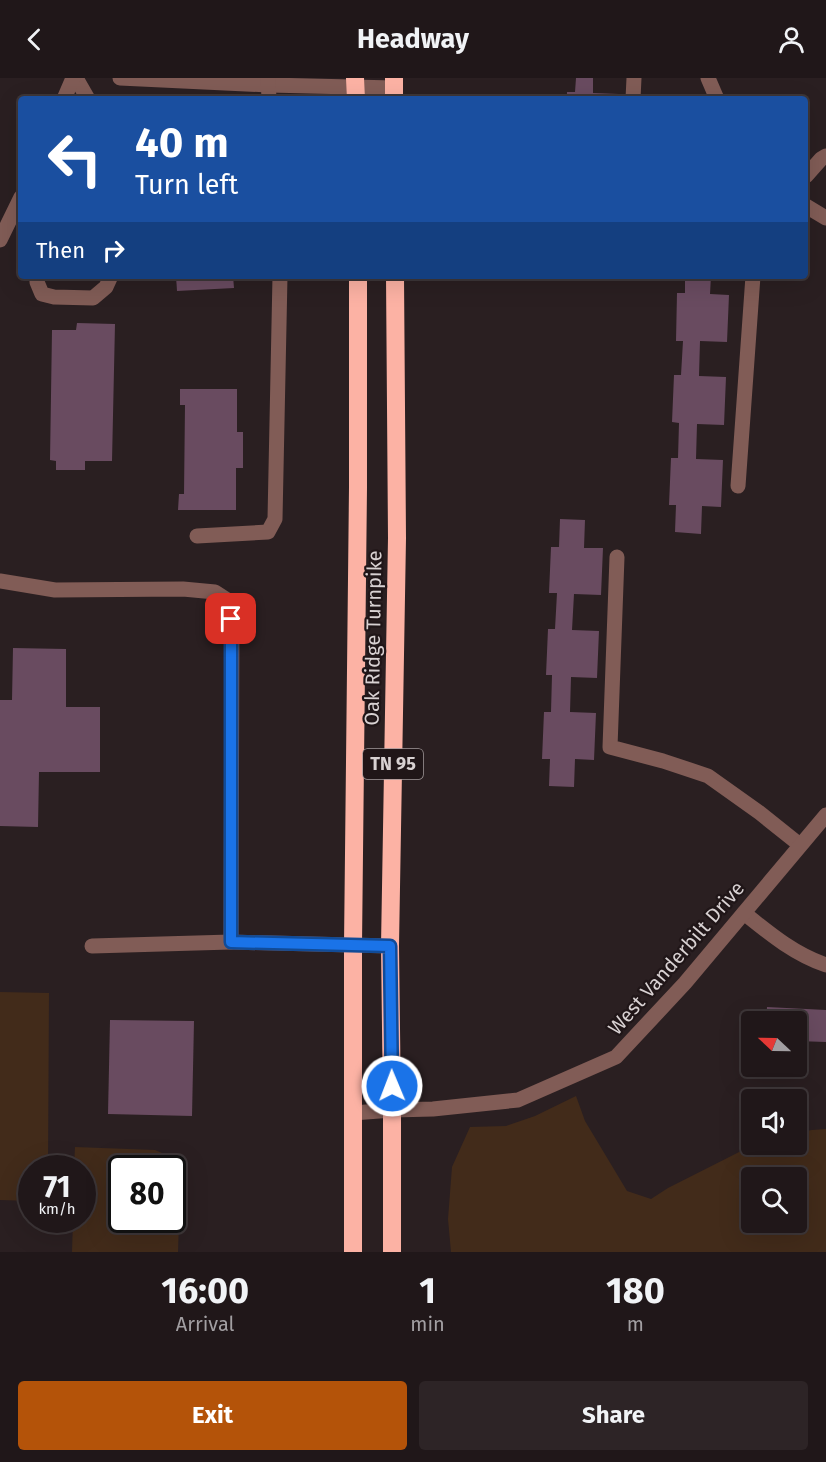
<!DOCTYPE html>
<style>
:root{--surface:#201719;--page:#2d2426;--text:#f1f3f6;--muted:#a29fa2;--line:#3d3638;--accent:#b45309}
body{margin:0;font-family:"Fira Sans",sans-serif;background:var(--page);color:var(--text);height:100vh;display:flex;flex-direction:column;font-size:22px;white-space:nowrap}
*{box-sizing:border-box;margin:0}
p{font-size:20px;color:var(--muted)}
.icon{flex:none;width:33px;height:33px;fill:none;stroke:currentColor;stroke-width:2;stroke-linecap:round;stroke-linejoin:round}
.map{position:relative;height:1174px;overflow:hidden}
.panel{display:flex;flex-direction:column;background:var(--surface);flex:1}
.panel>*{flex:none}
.hud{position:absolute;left:18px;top:18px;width:790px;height:183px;border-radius:6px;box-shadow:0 6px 24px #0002,0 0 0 2px var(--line);background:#1a4fa0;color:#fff;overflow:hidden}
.needle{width:39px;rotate:292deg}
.tools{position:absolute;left:741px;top:933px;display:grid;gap:12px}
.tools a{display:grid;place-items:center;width:66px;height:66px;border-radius:6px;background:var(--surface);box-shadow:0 6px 24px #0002,0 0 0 2px var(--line);font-size:30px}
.speed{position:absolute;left:18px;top:1077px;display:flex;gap:12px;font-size:30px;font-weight:700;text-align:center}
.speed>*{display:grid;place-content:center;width:78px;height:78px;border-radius:50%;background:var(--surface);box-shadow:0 6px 24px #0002,0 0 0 2px var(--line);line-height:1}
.speed small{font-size:15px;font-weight:400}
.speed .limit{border:3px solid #111;border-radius:9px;background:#fff;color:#111}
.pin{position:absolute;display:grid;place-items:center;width:51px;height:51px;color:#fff;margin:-26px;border-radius:12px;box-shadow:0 3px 9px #0006}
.me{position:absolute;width:66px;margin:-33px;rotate:359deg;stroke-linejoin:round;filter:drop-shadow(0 0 4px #0008)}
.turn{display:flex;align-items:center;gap:21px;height:126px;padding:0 18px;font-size:27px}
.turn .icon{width:78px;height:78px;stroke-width:2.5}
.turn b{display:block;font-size:42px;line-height:51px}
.then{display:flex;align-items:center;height:57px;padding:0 18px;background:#0003;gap:12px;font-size:22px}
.eta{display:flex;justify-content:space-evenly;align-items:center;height:102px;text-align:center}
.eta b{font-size:36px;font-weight:700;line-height:42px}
.cta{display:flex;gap:12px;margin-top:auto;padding:12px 18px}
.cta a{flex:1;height:69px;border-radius:6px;background:var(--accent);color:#fff;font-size:24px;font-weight:700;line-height:69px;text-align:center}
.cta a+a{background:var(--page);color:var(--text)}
header{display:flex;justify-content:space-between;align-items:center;height:78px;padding:0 18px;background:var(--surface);font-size:27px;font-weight:700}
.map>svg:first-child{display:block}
</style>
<header><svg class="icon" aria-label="back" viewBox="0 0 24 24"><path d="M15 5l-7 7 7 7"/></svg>Headway<svg class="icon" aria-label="person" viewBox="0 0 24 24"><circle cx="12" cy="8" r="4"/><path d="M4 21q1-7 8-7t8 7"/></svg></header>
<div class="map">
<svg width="826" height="1174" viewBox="0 0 826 1174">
<rect width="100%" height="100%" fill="#2a1f21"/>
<g fill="#422b1a" fill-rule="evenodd">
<path d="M 0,914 L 49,915 L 48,1090 L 32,1090 L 31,1123 L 0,1122 Z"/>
<path d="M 576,1018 L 585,1043 L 627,1113 L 651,1121 L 668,1110 L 753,1067 L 796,1066 L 797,1055 L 812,1052 L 826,1051 L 826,1174 L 451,1174 L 448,1141 L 452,1089 L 470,1049 L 506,1048 L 535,1038 ZM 752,1100 L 796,1100 L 796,1144 L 752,1144 Z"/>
<path d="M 75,1069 L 155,1072 L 181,1083 L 178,1174 L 72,1174 L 73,1142 L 82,1142 L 82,1090 L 74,1090 ZM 122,1090 L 172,1090 L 172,1142 L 122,1142 Z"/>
</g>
<g fill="#694b60">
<path d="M 576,0 L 593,0 L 593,15 L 619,16 L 619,21 L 567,21 L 567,14 L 575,14 Z"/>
<path d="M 176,198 L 233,198 L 234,210 L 177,213 Z"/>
<path d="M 685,198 L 711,198 L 710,216 L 729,217 L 727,264 L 700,263 L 699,298 L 726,299 L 724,347 L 697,346 L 696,381 L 723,382 L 721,429 L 702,428 L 701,456 L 675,454 L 676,427 L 669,427 L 671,380 L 678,380 L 679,345 L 672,344 L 674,297 L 681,297 L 683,263 L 676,263 L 677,215 L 685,215 Z"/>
<path d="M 77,245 L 115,246 L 112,383 L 85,383 L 85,392 L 56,392 L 56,383 L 50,382 L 52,252 L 76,252 Z"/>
<path d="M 180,311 L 237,311 L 237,354 L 243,354 L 243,390 L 236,390 L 236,432 L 178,432 L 179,416 L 184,416 L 185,327 L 180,327 Z"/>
<path d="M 560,441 L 585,442 L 584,470 L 603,470 L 601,517 L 574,516 L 572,552 L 599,553 L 597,600 L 571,599 L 570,634 L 596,635 L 594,682 L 575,681 L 574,709 L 549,708 L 550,681 L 542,681 L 544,634 L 551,634 L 552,597 L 546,597 L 548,551 L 555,551 L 557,515 L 549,515 L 551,469 L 559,469 Z"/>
<path d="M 13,570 L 66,571 L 66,629 L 100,629 L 100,694 L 39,694 L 38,749 L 0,748 L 0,622 L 12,622 Z"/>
<path d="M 767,929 L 826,932 L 826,964 L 796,963 L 796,944 L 766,944 Z"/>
<path d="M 110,942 L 194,943 L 192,1038 L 108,1036 Z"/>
</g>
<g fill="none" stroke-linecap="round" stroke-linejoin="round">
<g stroke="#815c56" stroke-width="15">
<path d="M 76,0 L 88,21"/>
<path d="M 120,0 L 269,7 L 394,10"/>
<path d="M 268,0 L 269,21"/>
<path d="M 708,0 L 717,21"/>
<path d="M 64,21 L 73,0"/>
<path d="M 633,21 L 634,0"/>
<path d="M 806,98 L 821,81 L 826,78"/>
<path d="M 806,128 L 826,140"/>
<path d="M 0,162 L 21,119"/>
<path d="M 37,198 L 37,204 L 42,216 L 54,219 L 93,220 L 106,209 L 111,198"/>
<path d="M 738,408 L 753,198"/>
<path d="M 197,458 L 268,454 L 275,441 L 280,198"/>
<path d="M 617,479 L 610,669 L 663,683 L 708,698 L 760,735 L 800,767"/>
<path d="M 0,503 L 55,512 L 183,511 L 215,514 L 232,525 L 231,864 L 390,868"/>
<path d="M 744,835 C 770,856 794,876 826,887"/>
<path d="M 92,868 L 231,864"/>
<path d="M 353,1035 L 392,1032 L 433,1031 L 518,1022 L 616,979 L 685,905 L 826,737"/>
</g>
<g stroke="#fcb2a4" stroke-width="18">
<path d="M 355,0 L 356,21"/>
<path d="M 394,0 L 394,21"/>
<path d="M 353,1174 L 353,867 L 358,409 L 358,198"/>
<path d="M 392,1174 L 392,1032 L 390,868 L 397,460 L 395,198"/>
</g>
</g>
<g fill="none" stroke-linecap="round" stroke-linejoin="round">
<defs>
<path id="route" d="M 231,541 L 231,864 L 390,868 L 392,1008"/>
</defs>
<use href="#route" stroke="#114b97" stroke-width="15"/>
<use href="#route" stroke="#1a73e8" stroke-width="10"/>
</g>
<g text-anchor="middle" stroke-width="4.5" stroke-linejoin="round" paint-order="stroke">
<rect fill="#201618" stroke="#a1999a" stroke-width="1.5" x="363" y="671" width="60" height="30" rx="4.5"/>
<g font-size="18" font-weight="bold" fill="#d8d1d2">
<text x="393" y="692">TN 95</text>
</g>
<g font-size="20" fill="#d8d1d2" stroke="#201618">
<text transform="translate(373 560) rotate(-89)" y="7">Oak Ridge Turnpike</text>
<text transform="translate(676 880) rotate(-49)" y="7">West Vanderbilt Drive</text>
</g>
</g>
</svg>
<div class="tools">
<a><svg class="needle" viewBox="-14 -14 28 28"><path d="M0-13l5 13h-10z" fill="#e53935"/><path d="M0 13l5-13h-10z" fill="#a29fa2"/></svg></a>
<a><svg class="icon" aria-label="sound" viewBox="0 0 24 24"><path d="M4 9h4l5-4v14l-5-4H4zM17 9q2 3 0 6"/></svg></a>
<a><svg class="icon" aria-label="search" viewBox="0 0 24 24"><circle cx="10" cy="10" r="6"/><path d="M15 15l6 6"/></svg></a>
</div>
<div class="speed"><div>71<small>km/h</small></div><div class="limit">80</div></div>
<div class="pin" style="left:231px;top:541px;background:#d93025"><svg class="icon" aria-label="arrive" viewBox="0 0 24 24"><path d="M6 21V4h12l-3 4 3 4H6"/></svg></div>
<svg class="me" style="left:392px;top:1008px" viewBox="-20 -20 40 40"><circle r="17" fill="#1a73e8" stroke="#fff" stroke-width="3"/><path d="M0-11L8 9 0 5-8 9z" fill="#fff"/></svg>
<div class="hud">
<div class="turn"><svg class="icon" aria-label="left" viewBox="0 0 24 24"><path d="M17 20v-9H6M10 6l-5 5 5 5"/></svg><div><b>40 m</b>Turn left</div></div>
<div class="then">Then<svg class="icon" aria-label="right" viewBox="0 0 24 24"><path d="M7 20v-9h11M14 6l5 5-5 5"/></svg></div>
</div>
</div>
<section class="panel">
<div class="eta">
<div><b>16:00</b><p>Arrival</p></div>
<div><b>1</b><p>min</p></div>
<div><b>180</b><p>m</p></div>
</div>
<div class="cta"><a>Exit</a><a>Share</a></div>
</section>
